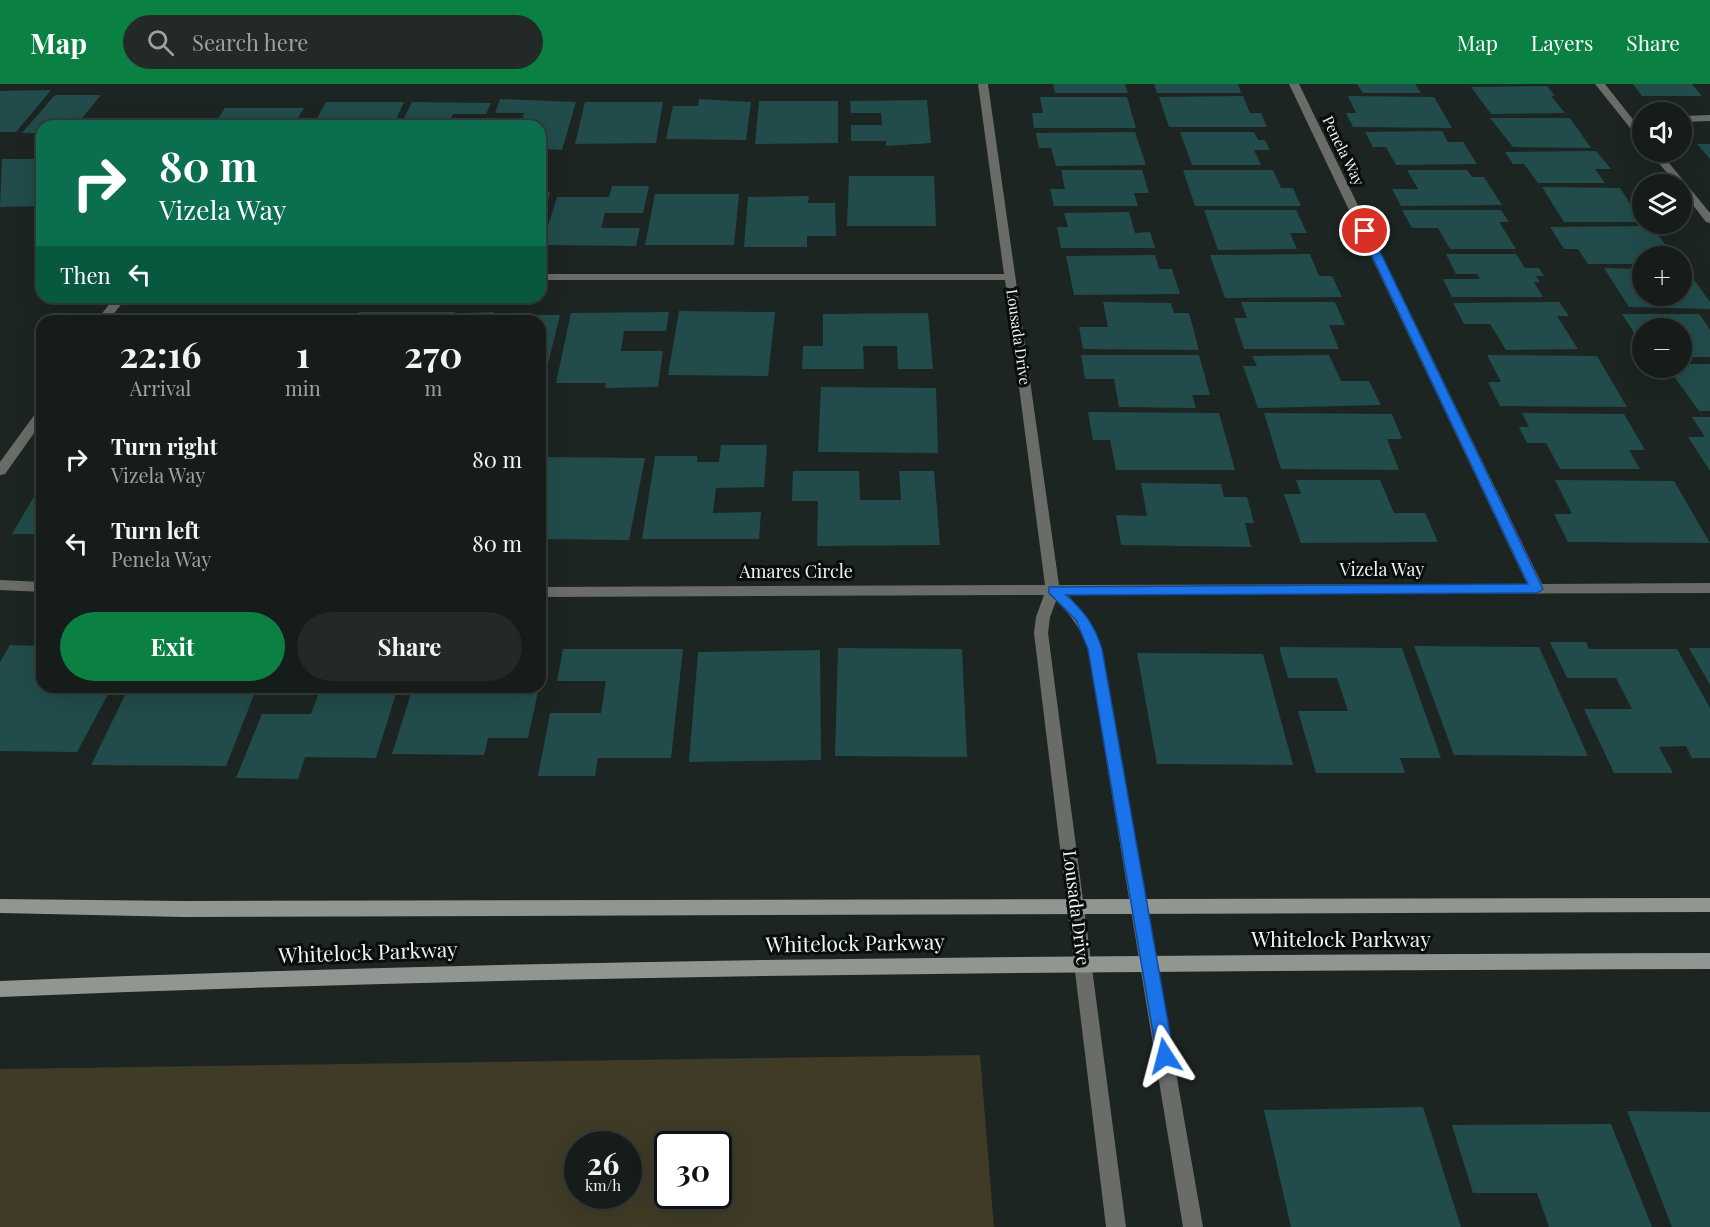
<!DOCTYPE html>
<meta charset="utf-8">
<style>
:root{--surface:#151c19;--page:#222926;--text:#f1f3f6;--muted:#9da1a2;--line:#343a38;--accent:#0b8043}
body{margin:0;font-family:"Playfair Display",serif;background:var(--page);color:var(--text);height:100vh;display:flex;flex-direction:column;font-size:22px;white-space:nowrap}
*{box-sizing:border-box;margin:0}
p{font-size:20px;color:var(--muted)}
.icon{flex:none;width:33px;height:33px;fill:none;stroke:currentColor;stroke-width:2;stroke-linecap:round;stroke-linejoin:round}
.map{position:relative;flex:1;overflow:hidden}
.side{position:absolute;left:36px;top:231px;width:510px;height:378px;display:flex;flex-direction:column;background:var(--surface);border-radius:18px;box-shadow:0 6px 24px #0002,0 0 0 2px var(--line)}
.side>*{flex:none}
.banner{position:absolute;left:36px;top:36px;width:510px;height:183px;border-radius:18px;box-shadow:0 6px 24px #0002,0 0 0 2px var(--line);background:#0b6e4f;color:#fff;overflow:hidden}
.buttons{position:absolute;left:1632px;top:18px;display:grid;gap:12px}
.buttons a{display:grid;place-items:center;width:60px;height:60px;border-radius:50%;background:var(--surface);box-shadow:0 6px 24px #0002,0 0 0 2px var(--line);font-size:30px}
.speed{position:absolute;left:564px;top:1047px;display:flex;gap:12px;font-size:30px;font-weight:700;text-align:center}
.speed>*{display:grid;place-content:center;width:78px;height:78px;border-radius:50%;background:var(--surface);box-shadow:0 6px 24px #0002,0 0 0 2px var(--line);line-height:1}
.speed small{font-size:15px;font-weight:400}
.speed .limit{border:3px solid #111;border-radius:9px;background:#fff;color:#111}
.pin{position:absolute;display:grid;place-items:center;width:51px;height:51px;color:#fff;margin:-26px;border:3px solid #fff;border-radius:50%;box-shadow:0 2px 6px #0007}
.me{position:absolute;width:66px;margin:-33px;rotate:351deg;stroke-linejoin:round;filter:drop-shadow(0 0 4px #0008)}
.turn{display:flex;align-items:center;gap:21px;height:126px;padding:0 24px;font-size:27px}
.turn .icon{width:78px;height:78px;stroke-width:2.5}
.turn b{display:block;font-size:42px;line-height:51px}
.then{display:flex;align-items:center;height:57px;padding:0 24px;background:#0003;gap:12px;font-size:22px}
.eta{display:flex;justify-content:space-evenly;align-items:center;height:102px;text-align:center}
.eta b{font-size:36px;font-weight:700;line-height:42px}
.button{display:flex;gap:12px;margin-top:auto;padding:12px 24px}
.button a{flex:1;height:69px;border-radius:36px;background:var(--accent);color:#fff;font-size:24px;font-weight:700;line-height:69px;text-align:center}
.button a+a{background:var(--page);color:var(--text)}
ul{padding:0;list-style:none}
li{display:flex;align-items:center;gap:18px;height:84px;padding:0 24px}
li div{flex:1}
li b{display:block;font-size:22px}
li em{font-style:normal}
header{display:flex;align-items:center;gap:36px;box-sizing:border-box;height:84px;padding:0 30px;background:var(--accent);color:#fff}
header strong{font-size:28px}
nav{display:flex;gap:33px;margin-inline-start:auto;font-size:21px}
.search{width:420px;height:54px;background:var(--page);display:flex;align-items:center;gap:15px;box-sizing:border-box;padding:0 21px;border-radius:33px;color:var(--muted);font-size:22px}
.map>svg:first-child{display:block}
</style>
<header>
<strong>Map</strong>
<div class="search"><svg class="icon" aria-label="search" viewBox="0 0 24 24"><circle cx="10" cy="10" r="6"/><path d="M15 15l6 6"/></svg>Search here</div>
<nav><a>Map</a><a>Layers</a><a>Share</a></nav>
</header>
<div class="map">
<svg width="1710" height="1143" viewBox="0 0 1710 1143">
<rect width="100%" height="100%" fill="#1c2521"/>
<path fill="#3f3b27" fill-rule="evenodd" d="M 980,971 L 994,1143 L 0,1143 L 0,985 ZM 628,1060 L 628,1112 L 578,1112 L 578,1060 ZM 718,1060 L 718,1112 L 668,1112 L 668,1060 Z"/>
<g fill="#214c4b">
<path d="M 1053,0 L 1125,0 L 1128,9 L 1055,9 Z"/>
<path d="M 1154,0 L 1238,0 L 1241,9 L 1157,9 Z"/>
<path d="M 1357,0 L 1415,0 L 1421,9 L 1363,9 Z"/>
<path d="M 1633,0 L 1692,0 L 1702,12 L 1642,12 Z"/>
<path d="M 1547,2 L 1555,12 L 1551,12 L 1565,29 L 1491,30 L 1471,3 Z"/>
<path d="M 51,6 L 16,48 L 0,48 L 0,7 Z"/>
<path d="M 55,11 L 101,11 L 82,34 L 117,34 L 111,42 L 42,42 L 42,49 L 22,49 Z"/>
<path d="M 1243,12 L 1250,29 L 1261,29 L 1267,43 L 1169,43 L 1159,13 Z"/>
<path d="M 1348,12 L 1434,13 L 1452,44 L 1353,43 L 1346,29 L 1356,29 Z"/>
<path d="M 1040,13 L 1127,13 L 1136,44 L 1034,44 L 1032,29 L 1043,29 Z"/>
<path d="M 500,15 L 576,18 L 562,66 L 540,65 L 540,42 L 520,42 L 524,29 L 495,29 Z"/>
<path d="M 699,15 L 751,18 L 746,56 L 666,55 L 673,22 L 698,22 Z"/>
<path d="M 927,16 L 931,59 L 886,62 L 886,57 L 851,57 L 851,41 L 882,41 L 881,29 L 851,29 L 850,17 Z"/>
<path d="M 759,17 L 838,17 L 838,59 L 755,60 Z"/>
<path d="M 326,18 L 404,18 L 393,42 L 313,42 Z"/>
<path d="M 412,18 L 491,19 L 486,30 L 453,30 L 447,42 L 400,42 Z"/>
<path d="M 585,18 L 663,18 L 656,59 L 575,60 Z"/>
<path d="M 225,24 L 304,24 L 293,42 L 213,42 Z"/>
<path d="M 1490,34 L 1570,34 L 1591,64 L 1513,63 Z"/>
<path d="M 1442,47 L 1448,58 L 1463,58 L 1477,80 L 1396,81 L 1386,63 L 1373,63 L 1365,48 Z"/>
<path d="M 1135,48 L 1146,81 L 1056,82 L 1051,64 L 1039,64 L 1036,49 Z"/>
<path d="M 1180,48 L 1254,48 L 1258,56 L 1265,56 L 1270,66 L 1254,66 L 1261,81 L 1192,81 Z"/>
<path d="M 1697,60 L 1710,60 L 1710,75 Z"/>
<path d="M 1596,67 L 1611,85 L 1595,85 L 1605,99 L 1538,99 L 1524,80 L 1513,80 L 1505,68 Z"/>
<path d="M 2,75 L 42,75 L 42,122 L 0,123 Z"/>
<path d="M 1061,86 L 1142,86 L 1149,109 L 1134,109 L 1138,122 L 1054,122 L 1050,105 L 1065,105 Z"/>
<path d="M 1183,86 L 1273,86 L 1281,104 L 1293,104 L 1301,122 L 1195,122 Z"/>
<path d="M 1407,86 L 1467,86 L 1472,93 L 1484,93 L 1502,121 L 1401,122 L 1392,105 L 1418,105 Z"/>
<path d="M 849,92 L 934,92 L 936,142 L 847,142 Z"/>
<path d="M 612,102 L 649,102 L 643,129 L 605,129 L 601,144 L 640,144 L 636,162 L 542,161 L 557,113 L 609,113 Z"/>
<path d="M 1542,103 L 1620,104 L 1642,138 L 1564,138 Z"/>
<path d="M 540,108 L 550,108 L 541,141 L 540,141 Z"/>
<path d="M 655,110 L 739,110 L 734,161 L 645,161 Z"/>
<path d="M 809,112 L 808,119 L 835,119 L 836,152 L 807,152 L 807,163 L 744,163 L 748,113 Z"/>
<path d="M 1204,126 L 1296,126 L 1307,149 L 1290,149 L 1297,165 L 1218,166 Z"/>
<path d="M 1402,126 L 1501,126 L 1509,138 L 1499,138 L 1516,165 L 1450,165 L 1438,144 L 1412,144 Z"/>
<path d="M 1129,128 L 1135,149 L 1150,148 L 1155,164 L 1061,164 L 1057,143 L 1068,143 L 1064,129 Z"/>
<path d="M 1651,142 L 1674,172 L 1642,172 L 1642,180 L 1588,180 L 1578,165 L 1564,165 L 1550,143 Z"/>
<path d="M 1310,170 L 1319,192 L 1332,192 L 1342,213 L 1225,214 L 1210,171 Z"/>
<path d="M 1446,170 L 1516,170 L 1525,184 L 1539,184 L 1544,192 L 1536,192 L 1540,198 L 1534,198 L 1543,213 L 1452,213 L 1443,195 L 1480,195 L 1477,190 L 1456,190 Z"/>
<path d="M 1155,171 L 1159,185 L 1172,185 L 1180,210 L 1074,211 L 1066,172 Z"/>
<path d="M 1604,184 L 1642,185 L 1642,212 L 1682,212 L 1682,185 L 1687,186 L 1710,218 L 1710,225 L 1629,223 Z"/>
<path d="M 1103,218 L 1171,219 L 1174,229 L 1189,229 L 1199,266 L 1083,265 L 1079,243 L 1108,243 Z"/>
<path d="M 1241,218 L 1335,218 L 1345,241 L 1329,241 L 1339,265 L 1244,265 L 1234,234 L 1247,234 Z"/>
<path d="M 1559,218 L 1569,232 L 1557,232 L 1578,265 L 1506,266 L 1490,240 L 1464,240 L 1453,219 Z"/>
<path d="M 679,227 L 775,228 L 768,292 L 668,291 Z"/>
<path d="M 359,228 L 455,228 L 452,237 L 355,237 Z"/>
<path d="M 494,228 L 493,231 L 560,231 L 541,308 L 540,237 L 463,237 L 466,229 Z"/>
<path d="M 669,228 L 666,247 L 624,247 L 621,267 L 663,267 L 658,303 L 605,304 L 606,299 L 556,299 L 571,229 Z"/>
<path d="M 928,229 L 933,285 L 898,285 L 897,262 L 863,262 L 864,285 L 802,285 L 803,262 L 823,262 L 823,230 Z"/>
<path d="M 253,230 L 349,230 L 345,237 L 249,237 Z"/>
<path d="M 1622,230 L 1699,230 L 1710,246 L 1710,273 L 1682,273 L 1682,244 L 1642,244 L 1642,261 Z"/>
<path d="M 142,233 L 212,233 L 210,237 L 140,237 Z"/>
<path d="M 1081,271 L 1199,271 L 1210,311 L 1192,311 L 1196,324 L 1119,323 L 1114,295 L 1085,295 Z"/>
<path d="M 1329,271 L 1341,297 L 1369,297 L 1381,321 L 1258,324 L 1243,282 L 1257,282 L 1252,272 Z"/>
<path d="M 1487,271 L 1597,272 L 1627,323 L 1500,322 L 1488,298 L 1501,298 Z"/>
<path d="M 1682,280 L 1710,280 L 1710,327 L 1699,327 L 1668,284 L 1682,284 Z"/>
<path d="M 821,303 L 936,304 L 938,369 L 818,368 Z"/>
<path d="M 1088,328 L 1219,329 L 1235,386 L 1116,386 L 1110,356 L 1093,356 Z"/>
<path d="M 1264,329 L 1392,330 L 1402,355 L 1387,355 L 1399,386 L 1281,385 Z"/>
<path d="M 1522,329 L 1624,330 L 1645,366 L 1629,366 L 1640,385 L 1560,385 L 1546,359 L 1527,359 L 1519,343 L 1529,343 Z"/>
<path d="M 1692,333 L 1710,333 L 1710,387 L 1688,353 L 1705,353 Z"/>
<path d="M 721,361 L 767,361 L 764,403 L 716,404 L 713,429 L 761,428 L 759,455 L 642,455 L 655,372 L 697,372 L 697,378 L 719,378 Z"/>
<path d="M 540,373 L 645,374 L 629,456 L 540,455 Z"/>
<path d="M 793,387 L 859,387 L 860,416 L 901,416 L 899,387 L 934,387 L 940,461 L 817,462 L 818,417 L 792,417 Z"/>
<path d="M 1296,396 L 1380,396 L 1394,429 L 1425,429 L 1438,458 L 1301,459 L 1284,410 L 1301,410 Z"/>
<path d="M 1555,396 L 1674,397 L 1710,459 L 1568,458 L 1554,430 L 1572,430 Z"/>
<path d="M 42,399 L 42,450 L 12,450 Z"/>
<path d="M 1141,399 L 1221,400 L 1224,413 L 1247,413 L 1254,439 L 1245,439 L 1251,463 L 1121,461 L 1116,431 L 1147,432 Z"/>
<path d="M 1550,558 L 1586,558 L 1589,565 L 1677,565 L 1710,624 L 1710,674 L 1692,674 L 1686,662 L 1659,663 L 1673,689 L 1614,689 L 1584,625 L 1632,625 L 1616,594 L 1567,594 Z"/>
<path d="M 10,561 L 42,562 L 42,603 L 112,603 L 77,668 L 0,667 L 0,578 Z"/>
<path d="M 1414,562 L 1539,563 L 1588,672 L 1454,671 Z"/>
<path d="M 1279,563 L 1402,564 L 1441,674 L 1400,674 L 1405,689 L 1316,689 L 1298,627 L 1348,627 L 1337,594 L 1288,594 Z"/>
<path d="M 838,564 L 962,565 L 967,673 L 835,672 Z"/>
<path d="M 1689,564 L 1710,564 L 1710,601 Z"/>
<path d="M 563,565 L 683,565 L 671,674 L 598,674 L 595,692 L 538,692 L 550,629 L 601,629 L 606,597 L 557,597 Z"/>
<path d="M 820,566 L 821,676 L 689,678 L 698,568 Z"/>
<path d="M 1137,569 L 1263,570 L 1293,681 L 1157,680 Z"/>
<path d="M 129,603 L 257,603 L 226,682 L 91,681 Z"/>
<path d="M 321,603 L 398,603 L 376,674 L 305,673 L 298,695 L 236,694 L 262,630 L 311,630 Z"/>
<path d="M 413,603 L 539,603 L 528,654 L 488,654 L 484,671 L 392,670 Z"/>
<path d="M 1423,1023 L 1461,1143 L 1291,1143 L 1264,1026 Z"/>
<path d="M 1627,1027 L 1710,1028 L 1710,1143 L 1672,1143 Z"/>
<path d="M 1611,1040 L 1652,1143 L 1549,1143 L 1537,1109 L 1473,1109 L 1452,1041 Z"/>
</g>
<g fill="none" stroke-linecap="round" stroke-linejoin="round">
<g fill="#6a6c68" fill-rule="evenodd">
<path d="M 978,0 L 988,0 L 1059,501 L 1527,500 L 1289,0 L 1299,0 L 1542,500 L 1710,499 L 1710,509 L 1068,511 L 1089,536 L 1102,565 L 1203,1143 L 1183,1143 L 1088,565 C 1081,545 1071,531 1056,517 L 1050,533 L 1048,549 L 1126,1143 L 1106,1143 L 1034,549 L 1036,533 L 1044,511 L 540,513 L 540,503 L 1045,501 L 1005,196 L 540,196 L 540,190 L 1004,190 Z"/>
<path d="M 1595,0 L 1605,0 L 1642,47 L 1642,56 L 1639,55 Z"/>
<path d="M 1710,31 L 1710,37 L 1682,38 L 1682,32 Z"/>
<path d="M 1650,68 L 1660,68 L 1710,129 L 1710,139 L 1706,138 L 1682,107 L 1682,100 L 1676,100 Z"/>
<path d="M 115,213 L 127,213 L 108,237 L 96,237 Z"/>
<path d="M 42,325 L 42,338 L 5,390 L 0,391 L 0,378 L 38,326 Z"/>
<path d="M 0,496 L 42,498 L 42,508 L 0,506 Z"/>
</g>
<g fill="#929690" fill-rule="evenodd">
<path d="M 1710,814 L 1710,828 L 184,833 L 0,829 L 0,815 L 184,817 Z"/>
<path d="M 1710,869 L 1710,885 C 1140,887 570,889 0,913 L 0,897 C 570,873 1140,871 1710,869 Z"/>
</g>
</g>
<path fill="#1a73e8" stroke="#114b97" stroke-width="1.5" d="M 1365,144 L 1370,147 L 1543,505 L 1537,509 L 1066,511 C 1084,527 1095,542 1102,565 L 1174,972 L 1171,978 L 1165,980 L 1159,978 L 1157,972 L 1088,565 L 1076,536 L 1049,509 L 1049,503 L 1528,500 L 1360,147 Z"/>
<g text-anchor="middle" stroke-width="6" stroke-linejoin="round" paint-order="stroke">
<g font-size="15" fill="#eff5f2" stroke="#090d0b">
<text transform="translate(1343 67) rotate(64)" y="5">Penela Way</text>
<text transform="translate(1018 253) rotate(82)" y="5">Lousada Drive</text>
</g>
<g font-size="18" fill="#eff5f2" stroke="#090d0b">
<text x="1382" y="492">Vizela Way</text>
<text x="796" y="494">Amares Circle</text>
<text transform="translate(1076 824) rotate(83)" y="6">Lousada Drive</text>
</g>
<g font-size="21" fill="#eff5f2" stroke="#090d0b">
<text x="1341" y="863">Whitelock Parkway</text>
<text transform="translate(855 860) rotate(-1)" y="7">Whitelock Parkway</text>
<text transform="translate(368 869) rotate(-2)" y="7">Whitelock Parkway</text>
</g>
</g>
</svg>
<div class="buttons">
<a><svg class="icon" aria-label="sound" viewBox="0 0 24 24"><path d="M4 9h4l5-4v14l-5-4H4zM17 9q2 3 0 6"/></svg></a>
<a><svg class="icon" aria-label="layers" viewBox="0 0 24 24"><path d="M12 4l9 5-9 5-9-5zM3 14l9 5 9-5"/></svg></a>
<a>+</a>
<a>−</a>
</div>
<div class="speed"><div>26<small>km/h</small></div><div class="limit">30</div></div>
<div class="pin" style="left:1365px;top:147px;background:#d93025"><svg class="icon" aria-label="arrive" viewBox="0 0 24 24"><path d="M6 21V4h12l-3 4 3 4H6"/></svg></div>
<svg class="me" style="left:1165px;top:972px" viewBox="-20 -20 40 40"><path d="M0-17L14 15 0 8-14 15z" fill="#1a73e8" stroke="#fff" stroke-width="4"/></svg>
<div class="banner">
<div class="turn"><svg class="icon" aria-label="right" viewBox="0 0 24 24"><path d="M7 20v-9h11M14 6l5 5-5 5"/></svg><div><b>80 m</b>Vizela Way</div></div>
<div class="then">Then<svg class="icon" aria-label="left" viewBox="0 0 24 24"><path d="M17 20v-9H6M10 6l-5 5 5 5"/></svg></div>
</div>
<section class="side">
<div class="eta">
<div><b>22:16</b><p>Arrival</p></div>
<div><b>1</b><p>min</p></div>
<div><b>270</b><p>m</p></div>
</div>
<ul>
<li><svg class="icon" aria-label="right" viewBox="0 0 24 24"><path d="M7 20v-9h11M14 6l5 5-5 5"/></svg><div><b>Turn right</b><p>Vizela Way</p></div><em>80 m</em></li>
<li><svg class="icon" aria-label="left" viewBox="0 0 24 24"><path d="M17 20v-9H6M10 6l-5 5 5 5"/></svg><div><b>Turn left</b><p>Penela Way</p></div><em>80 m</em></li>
</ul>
<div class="button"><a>Exit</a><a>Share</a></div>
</section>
</div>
